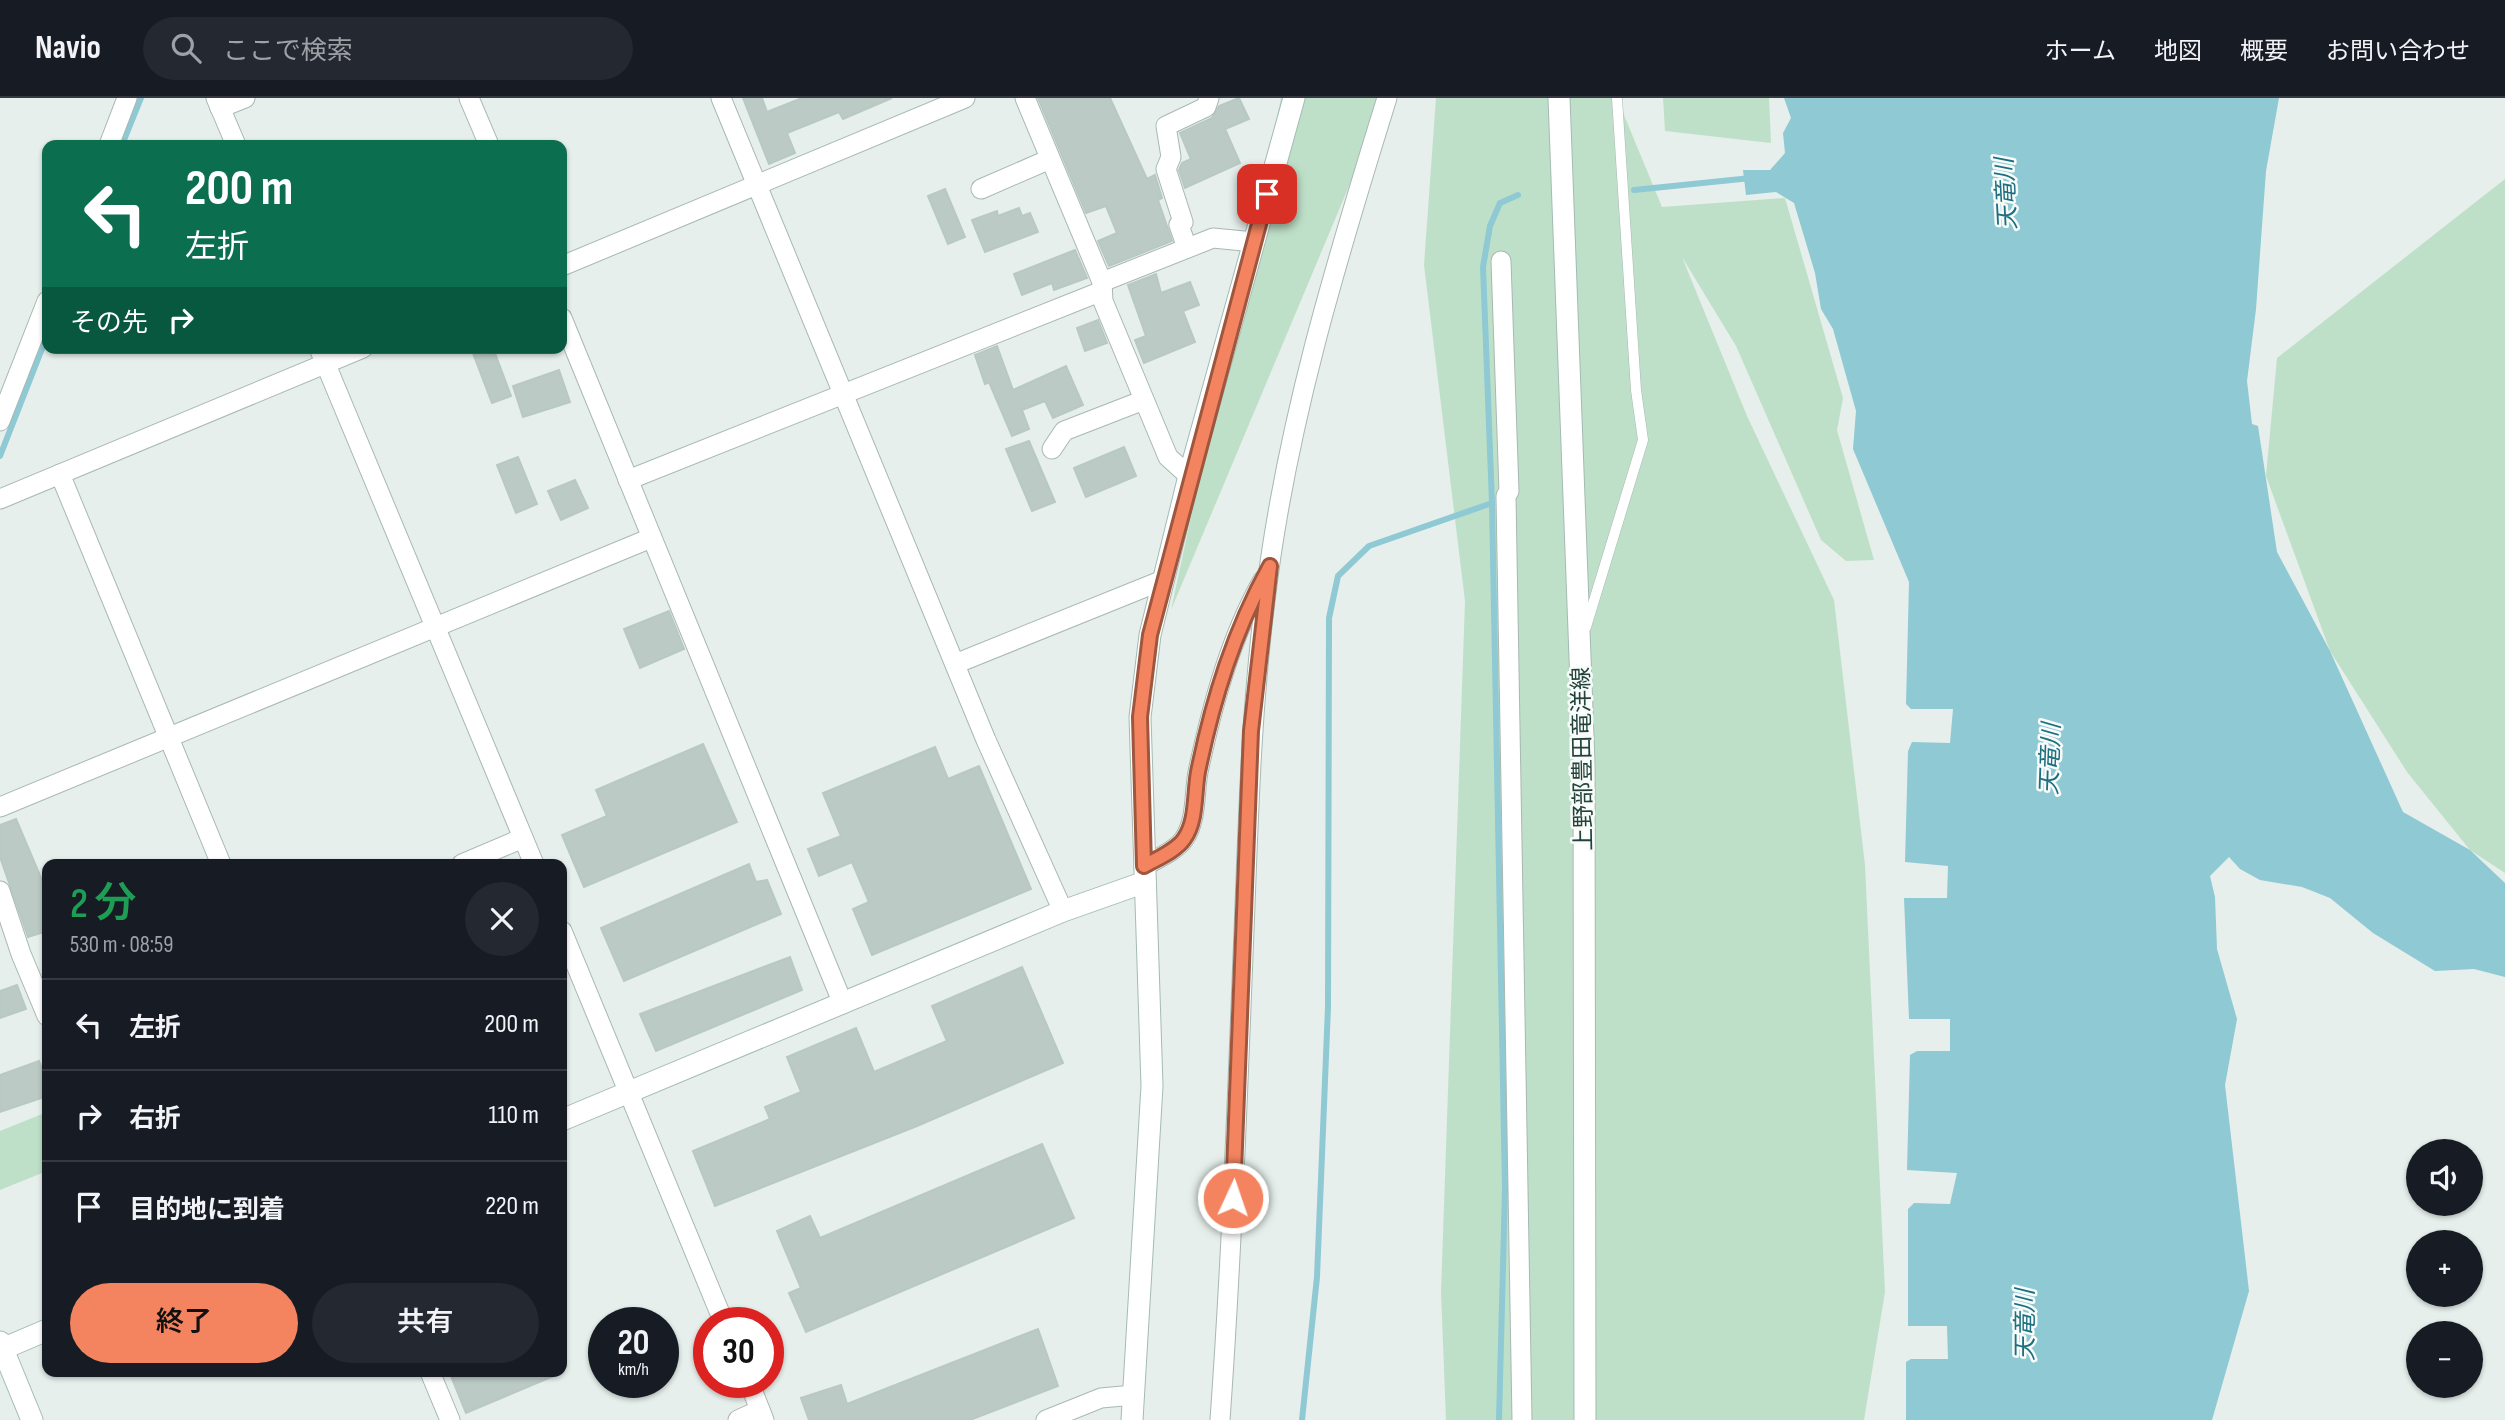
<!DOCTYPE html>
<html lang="ja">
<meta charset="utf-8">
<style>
:root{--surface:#171b24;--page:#242831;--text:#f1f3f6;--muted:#9ea1a6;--line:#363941;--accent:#f4845f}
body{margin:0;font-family:"Sofia Sans Condensed","Noto Sans JP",sans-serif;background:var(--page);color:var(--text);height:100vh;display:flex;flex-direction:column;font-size:26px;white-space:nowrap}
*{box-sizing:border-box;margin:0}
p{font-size:23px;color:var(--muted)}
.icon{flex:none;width:38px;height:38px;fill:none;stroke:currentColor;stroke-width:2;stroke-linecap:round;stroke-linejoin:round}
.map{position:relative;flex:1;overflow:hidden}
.details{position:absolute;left:42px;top:761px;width:525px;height:518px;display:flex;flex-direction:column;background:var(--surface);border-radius:14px;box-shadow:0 2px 5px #0004}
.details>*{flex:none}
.hud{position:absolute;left:42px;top:42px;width:525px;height:214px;border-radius:14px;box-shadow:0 2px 5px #0004;background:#0b6e4f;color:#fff;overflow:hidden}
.tools{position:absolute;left:2406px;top:1041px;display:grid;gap:14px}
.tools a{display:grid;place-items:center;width:77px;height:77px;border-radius:50%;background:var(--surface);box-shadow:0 2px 5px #0004;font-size:35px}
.speed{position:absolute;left:588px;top:1209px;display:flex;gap:14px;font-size:35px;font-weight:700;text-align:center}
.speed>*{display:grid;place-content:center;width:91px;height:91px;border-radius:50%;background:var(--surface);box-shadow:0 2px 5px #0004;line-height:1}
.speed small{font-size:18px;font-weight:400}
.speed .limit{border:10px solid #d22;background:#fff;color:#111}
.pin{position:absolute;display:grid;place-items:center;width:60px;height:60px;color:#fff;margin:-30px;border-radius:14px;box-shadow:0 4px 10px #0006}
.me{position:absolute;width:77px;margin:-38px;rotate:3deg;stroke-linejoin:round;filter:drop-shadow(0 0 5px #0008)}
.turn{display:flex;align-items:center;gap:24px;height:147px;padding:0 28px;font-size:32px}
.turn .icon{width:91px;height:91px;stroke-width:2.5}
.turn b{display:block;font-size:49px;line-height:60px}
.then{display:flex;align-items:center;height:66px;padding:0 28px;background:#0003;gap:14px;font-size:26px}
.round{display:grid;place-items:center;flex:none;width:74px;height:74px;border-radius:37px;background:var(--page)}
.head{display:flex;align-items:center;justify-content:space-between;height:119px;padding:0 28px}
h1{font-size:42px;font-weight:600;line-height:52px;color:#1e9e55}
.primary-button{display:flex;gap:14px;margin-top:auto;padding:14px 28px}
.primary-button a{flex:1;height:80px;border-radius:42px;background:var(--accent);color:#111;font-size:28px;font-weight:600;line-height:80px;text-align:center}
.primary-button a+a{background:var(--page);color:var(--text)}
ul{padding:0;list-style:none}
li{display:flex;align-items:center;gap:21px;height:91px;padding:0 28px;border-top:2px solid var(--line)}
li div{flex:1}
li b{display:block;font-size:26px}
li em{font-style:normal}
header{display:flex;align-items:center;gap:42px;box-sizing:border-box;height:98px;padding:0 35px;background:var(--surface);border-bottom:2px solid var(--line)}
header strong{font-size:33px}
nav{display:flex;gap:38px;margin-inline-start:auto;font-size:24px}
.search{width:490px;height:63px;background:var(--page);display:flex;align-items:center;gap:18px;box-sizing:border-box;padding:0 24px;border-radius:38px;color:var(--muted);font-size:26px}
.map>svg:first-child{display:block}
</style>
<header>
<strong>Navio</strong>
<div class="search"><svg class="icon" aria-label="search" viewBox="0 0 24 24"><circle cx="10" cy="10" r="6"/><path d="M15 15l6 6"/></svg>ここで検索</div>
<nav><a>ホーム</a><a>地図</a><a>概要</a><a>お問い合わせ</a></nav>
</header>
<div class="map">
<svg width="2505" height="1322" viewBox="0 0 2505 1322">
<rect width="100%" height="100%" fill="#e6efeb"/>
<g fill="#bfe0c8">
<path d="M 1281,0 L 1386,0 L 1171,512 Z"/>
<path d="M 1436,0 L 1617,0 L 1662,109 L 1785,100 L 1843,300 L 1837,332 L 1874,462 L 1846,463 L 1821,442 L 1736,248 L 1682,159 L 1747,318 L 1834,502 L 1865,767 L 1885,1194 L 1864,1322 L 1446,1322 L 1441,1194 L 1465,503 L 1424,167 Z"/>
<path d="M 1663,0 L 1769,0 L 1771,45 L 1665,33 Z"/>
<path d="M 2505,81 L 2505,775 L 2470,752 L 2407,674 L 2330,553 L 2266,378 L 2277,260 Z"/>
<path d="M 47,1014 L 47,1073 L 0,1092 L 0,1033 Z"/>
</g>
<path fill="#8ec9d4" d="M 1784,0 L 2279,0 L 2266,73 L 2256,211 L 2247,283 L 2252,326 L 2258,328 L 2277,454 L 2330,553 L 2403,714 L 2470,752 L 2505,785 L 2505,879 L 2474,871 L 2435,873 L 2373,835 L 2330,800 L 2302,789 L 2260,782 L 2240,771 L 2229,759 L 2210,778 L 2215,799 L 2217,851 L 2237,921 L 2225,987 L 2249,1193 L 2212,1322 L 1906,1322 L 1906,1264 L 1911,1261 L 1948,1261 L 1947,1228 L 1908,1228 L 1908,1111 L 1914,1105 L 1950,1106 L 1957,1075 L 1907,1072 L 1910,957 L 1917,953 L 1950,953 L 1950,921 L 1909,921 L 1904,800 L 1947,800 L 1948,768 L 1905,764 L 1908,653 L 1912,644 L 1950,645 L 1953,611 L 1911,611 L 1906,606 L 1909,484 L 1853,351 L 1856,313 L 1833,231 L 1821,211 L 1815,175 L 1794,105 L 1776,94 L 1746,97 L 1743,72 L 1770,72 L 1785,55 L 1783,35 L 1791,20 Z"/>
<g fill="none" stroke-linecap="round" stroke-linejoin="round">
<g stroke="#8ec9d4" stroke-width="6">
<path d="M 122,47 L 141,0"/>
<path d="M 1634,92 L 1751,80"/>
<path d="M 0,358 L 47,238"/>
<path d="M 1302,1322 L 1317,1179 L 1328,909 L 1329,520 L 1338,478 L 1369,448 L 1492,405"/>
<path d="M 1499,1322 L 1505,1091 L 1492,405 L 1483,169 L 1490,128 L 1500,105 L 1518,97"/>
</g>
</g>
<g fill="#bbcac4" stroke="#b8c9c2" stroke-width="2">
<path d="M 743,0 L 762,0 L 767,14 L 802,0 L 892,0 L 843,21 L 839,14 L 787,35 L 795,55 L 769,66 Z"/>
<path d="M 1038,0 L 1110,0 L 1147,81 L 1155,77 L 1162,100 L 1158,102 L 1172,143 L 1109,168 L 1098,143 L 1117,135 L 1106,108 L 1086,115 Z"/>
<path d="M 1239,0 L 1249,21 L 1225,31 L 1240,65 L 1185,90 L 1179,72 L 1182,65 L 1191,61 L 1180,35 L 1212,20 L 1219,8 Z"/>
<path d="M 945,91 L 965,139 L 948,146 L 928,98 Z"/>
<path d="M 1019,110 L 1022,118 L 1030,115 L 1038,134 L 985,154 L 972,122 L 997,113 L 998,118 Z"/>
<path d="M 1075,152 L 1087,180 L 1054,192 L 1052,185 L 1022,197 L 1014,176 Z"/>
<path d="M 1156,176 L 1161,195 L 1190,184 L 1199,207 L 1183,213 L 1195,244 L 1144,265 L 1135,242 L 1146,238 L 1128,187 Z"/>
<path d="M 1098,222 L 1107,245 L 1085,253 L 1077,230 Z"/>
<path d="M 997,248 L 1013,292 L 1066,268 L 1083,307 L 1053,320 L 1045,303 L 1022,312 L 1029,331 L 1012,338 L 989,284 L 985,286 L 975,257 Z"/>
<path d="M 471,250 L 493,250 L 511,298 L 492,305 Z"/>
<path d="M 559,272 L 570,304 L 523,319 L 513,288 Z"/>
<path d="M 1029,343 L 1055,404 L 1032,413 L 1006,351 Z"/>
<path d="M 1124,349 L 1136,378 L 1086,399 L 1074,370 Z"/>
<path d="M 518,359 L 537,406 L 516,415 L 497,367 Z"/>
<path d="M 575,382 L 588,410 L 561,422 L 548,393 Z"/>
<path d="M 669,513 L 684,551 L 640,570 L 624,531 Z"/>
<path d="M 703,646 L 737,724 L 584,789 L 562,737 L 607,718 L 596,692 Z"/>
<path d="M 935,649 L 948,681 L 979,668 L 1031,791 L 872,857 L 853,811 L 869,804 L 852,764 L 819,778 L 808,751 L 841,738 L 823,695 Z"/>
<path d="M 16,721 L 47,794 L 47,833 L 28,839 L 0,759 L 0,727 Z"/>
<path d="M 749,766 L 756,784 L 767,782 L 781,816 L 624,883 L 601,830 Z"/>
<path d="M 790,859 L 802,892 L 656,953 L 640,916 Z"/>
<path d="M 1022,869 L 1063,965 L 917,1028 L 715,1108 L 693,1053 L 770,1021 L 765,1009 L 801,994 L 787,959 L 856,930 L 874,974 L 947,943 L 932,908 Z"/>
<path d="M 17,887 L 26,911 L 0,920 L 0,893 Z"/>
<path d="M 39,963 L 47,983 L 47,998 L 0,1014 L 0,977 Z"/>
<path d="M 1042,1046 L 1074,1120 L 806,1234 L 789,1195 L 801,1190 L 777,1133 L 810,1118 L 820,1140 Z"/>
<path d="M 1038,1231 L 1058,1288 L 970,1322 L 809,1322 L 801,1300 L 841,1287 L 847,1306 Z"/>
<path d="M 460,1274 L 563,1274 L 466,1315 L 451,1278 Z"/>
</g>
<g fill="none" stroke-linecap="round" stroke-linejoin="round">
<defs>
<path id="lane" d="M 1586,529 L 1643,342 L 1636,292 L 1617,0"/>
<g id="street">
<path d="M 216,0 L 236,47"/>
<path d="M 469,0 L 489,47"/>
<path d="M 721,0 L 986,642 L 1063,813"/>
<path d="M 1025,0 L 1102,184 L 1103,203 L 1168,359 L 1189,378"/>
<path d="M 220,10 L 245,0"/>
<path d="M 109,47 L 127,0"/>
<path d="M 981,91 L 1050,61"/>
<path d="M 1187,150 L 1179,127 L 1183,124 L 1166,71 L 1171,59 L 1166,28 L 1206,9 L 1209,0"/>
<path d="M 1501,163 L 1509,393 L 1506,398 L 1522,1322"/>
<path d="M 562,168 L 965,0"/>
<path d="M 1102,184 L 1213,140 L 1254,144"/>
<path d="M 562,220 L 843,906"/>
<path d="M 319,250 L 534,766"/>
<path d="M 0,323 L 47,203"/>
<path d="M 1052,351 L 1064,333 L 1144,302"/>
<path d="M 60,376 L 221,766"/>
<path d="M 628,382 L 1102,193"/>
<path d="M 0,401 L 363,250"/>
<path d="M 955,566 L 1163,482"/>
<path d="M 0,709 L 651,440"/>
<path d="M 462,766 L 523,740"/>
<path d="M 1144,768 C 1156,761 1176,753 1184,741 C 1197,722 1194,695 1198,674 C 1212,608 1230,540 1263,482"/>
<path d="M 0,793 L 21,856 L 47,918"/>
<path d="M 562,833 L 724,1225"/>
<path d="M 430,1274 L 450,1322"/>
<path d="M 749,1284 L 764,1322"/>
<path d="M 738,1322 L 760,1312"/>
<path d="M 1046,1322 L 1101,1300 L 1134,1297"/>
<path d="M 1220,1322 C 1231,1168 1237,1013 1243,858 C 1248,739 1250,621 1265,503 C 1285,331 1336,164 1387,0"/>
</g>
<g id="secondary">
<path d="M 1559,0 L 1584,666 L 1585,1322"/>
<path d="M 562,1022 L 1063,813 L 1145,784"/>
<path d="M 0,1244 L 32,1322"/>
<path d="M 0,1252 L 47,1232"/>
<path d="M 1132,1322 L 1152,988 L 1140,619 L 1150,537 L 1189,378 L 1294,0"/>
</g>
</defs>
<use href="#lane" stroke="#a8b8b2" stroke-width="11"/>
<use href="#street" stroke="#a8b8b2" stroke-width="21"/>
<use href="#secondary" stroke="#a4bbb3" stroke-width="23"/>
<use href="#lane" stroke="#fff" stroke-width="10"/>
<use href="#street" stroke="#fff" stroke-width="19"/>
<use href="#secondary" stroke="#fff" stroke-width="21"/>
</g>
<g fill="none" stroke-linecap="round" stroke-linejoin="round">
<defs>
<path id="route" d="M 1233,1100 L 1251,633 L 1270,468 C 1234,533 1213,601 1198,674 C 1194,696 1197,723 1184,741 C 1176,753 1156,761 1144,768 L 1140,619 L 1150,537 L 1267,96"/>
</defs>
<use href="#route" stroke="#9f563e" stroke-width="18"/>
<use href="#route" stroke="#f4845f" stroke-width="12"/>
</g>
<g text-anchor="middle" stroke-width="5" stroke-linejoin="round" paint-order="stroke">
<g font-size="23" fill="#24423a" stroke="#f7fbf9">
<text transform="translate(1582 661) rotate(-91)" y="8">上野部豊田竜洋線</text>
</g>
<g font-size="24" font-style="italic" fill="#1c6f80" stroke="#f7fbf9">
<text transform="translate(2006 96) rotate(-93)" y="8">天竜川</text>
<text transform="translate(2050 661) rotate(-88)" y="8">天竜川</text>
<text transform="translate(2025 1227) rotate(-90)" y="8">天竜川</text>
</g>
</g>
</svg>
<div class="tools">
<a><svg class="icon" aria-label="sound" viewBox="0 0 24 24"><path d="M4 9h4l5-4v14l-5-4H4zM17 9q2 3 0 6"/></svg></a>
<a>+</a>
<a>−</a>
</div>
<div class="speed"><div>20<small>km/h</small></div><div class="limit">30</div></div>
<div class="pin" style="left:1267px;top:96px;background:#d93025"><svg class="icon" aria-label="arrive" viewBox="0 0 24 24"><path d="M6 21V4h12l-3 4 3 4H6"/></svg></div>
<svg class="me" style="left:1233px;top:1100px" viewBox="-20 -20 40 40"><circle r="17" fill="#f4845f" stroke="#fff" stroke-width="3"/><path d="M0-11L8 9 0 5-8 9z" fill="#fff"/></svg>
<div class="hud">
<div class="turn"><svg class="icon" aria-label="left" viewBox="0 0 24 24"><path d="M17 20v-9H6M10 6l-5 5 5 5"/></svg><div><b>200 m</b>左折</div></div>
<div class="then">その先<svg class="icon" aria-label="right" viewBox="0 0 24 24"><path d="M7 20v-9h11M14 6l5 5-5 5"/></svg></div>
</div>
<section class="details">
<div class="head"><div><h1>2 分</h1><p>530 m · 08:59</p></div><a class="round"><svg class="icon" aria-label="close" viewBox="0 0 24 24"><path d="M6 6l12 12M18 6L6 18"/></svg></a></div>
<ul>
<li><svg class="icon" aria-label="left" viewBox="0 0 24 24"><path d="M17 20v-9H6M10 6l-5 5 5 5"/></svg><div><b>左折</b></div><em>200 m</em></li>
<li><svg class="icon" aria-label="right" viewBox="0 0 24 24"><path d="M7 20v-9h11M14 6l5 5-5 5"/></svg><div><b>右折</b></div><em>110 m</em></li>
<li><svg class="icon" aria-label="arrive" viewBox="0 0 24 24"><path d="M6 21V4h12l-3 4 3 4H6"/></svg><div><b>目的地に到着</b></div><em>220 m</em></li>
</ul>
<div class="primary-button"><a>終了</a><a>共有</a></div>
</section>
</div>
